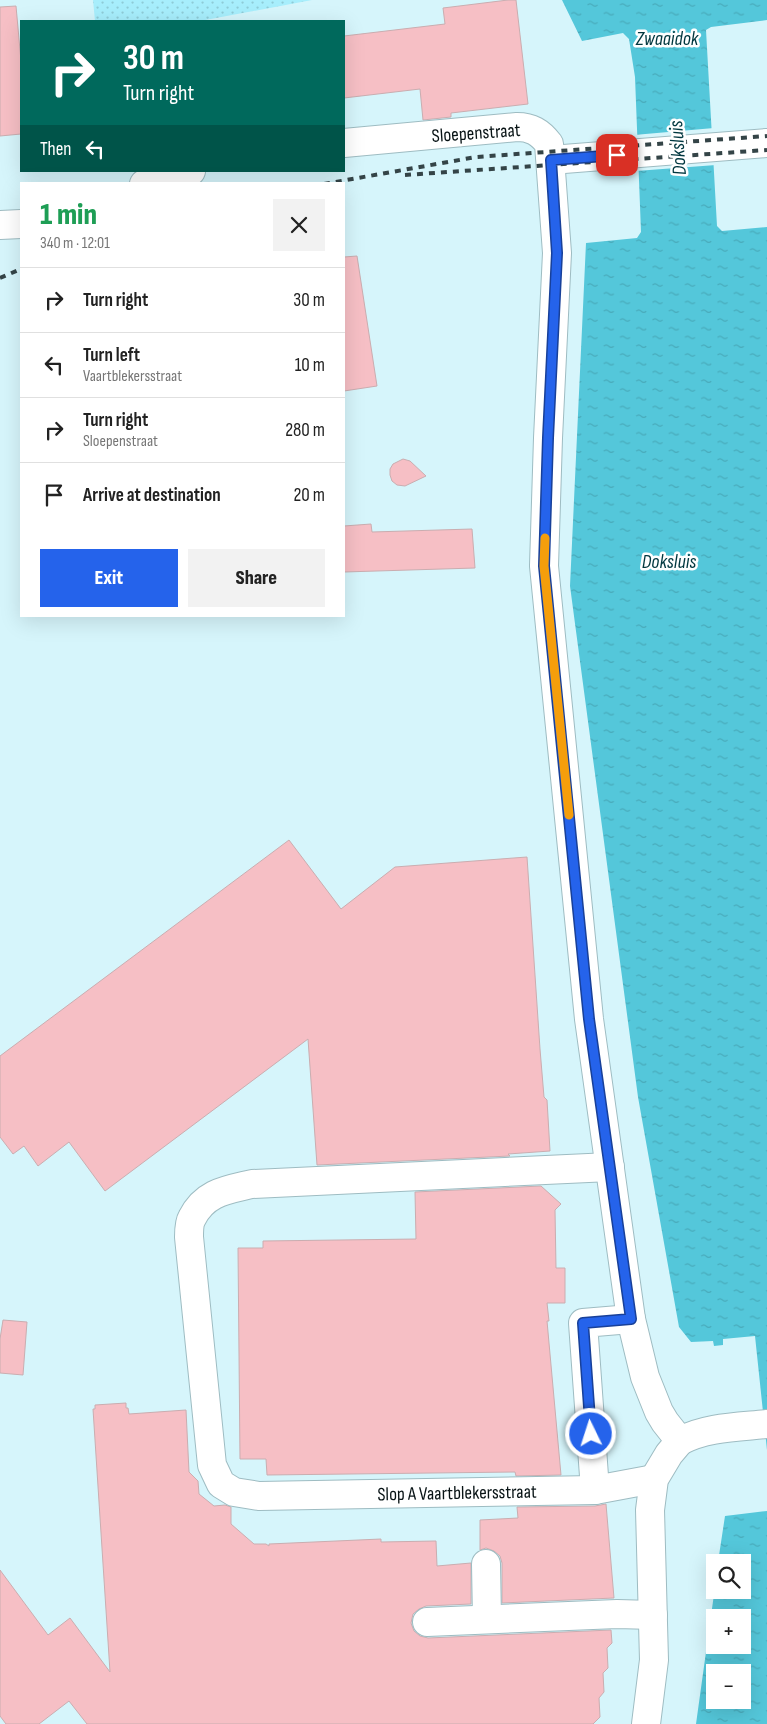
<!DOCTYPE html>
<meta charset="utf-8">
<style>
:root{--surface:#fff;--page:#f2f2f2;--text:#222;--muted:#767676;--line:#e0e0e0;--accent:#2563eb}
body{margin:0;font-family:"Sofia Sans Condensed",sans-serif;background:var(--page);color:var(--text);height:100vh;display:flex;flex-direction:column;font-size:19px;white-space:nowrap}
*{box-sizing:border-box;margin:0}
p{font-size:16px;color:var(--muted)}
.icon{flex:none;width:28px;height:28px;fill:none;stroke:currentColor;stroke-width:2;stroke-linecap:round;stroke-linejoin:round}
.map{position:relative;flex:1;overflow:hidden}
.details{position:absolute;left:20px;top:182px;width:325px;height:435px;display:flex;flex-direction:column;background:var(--surface);border-radius:0px;box-shadow:0 5px 20px #0002}
.details>*{flex:none}
.hud{position:absolute;left:20px;top:20px;width:325px;height:152px;border-radius:0px;box-shadow:0 5px 20px #0002;background:#00695c;color:#fff;overflow:hidden}
.tools{position:absolute;left:706px;top:1554px;display:grid;gap:10px}
.tools a{display:grid;place-items:center;width:45px;height:45px;border-radius:0px;background:var(--surface);box-shadow:0 5px 20px #0002;font-size:25px}
.pin{position:absolute;display:grid;place-items:center;width:42px;height:42px;color:#fff;margin:-21px;border-radius:10px;box-shadow:0 2px 8px #0006}
.me{position:absolute;width:55px;margin:-28px;rotate:356deg;stroke-linejoin:round;filter:drop-shadow(0 0 4px #0008)}
.turn{display:flex;align-items:center;gap:18px;height:105px;padding:0 20px;font-size:22px}
.turn .icon{width:65px;height:65px;stroke-width:2.5}
.turn b{display:block;font-size:35px;line-height:42px}
.then{display:flex;align-items:center;height:48px;padding:0 20px;background:#0003;gap:10px;font-size:19px}
.round{display:grid;place-items:center;flex:none;width:52px;height:52px;border-radius:0px;background:var(--page)}
.summary{display:flex;align-items:center;justify-content:space-between;height:85px;padding:0 20px}
h1{font-size:30px;font-weight:800;line-height:38px;color:#1e9e55}
.action{display:flex;gap:10px;margin-top:auto;padding:10px 20px}
.action a{flex:1;height:58px;border-radius:0px;background:var(--accent);color:#fff;font-size:20px;font-weight:800;line-height:58px;text-align:center}
.action a+a{background:var(--page);color:var(--text)}
ul{padding:0;list-style:none}
li{display:flex;align-items:center;gap:15px;height:65px;padding:0 20px;border-top:1px solid var(--line)}
li div{flex:1}
li b{display:block;font-size:19px}
li em{font-style:normal}
.map>svg:first-child{display:block}
</style>
<div class="map">
<svg width="767" height="1724" viewBox="0 0 767 1724">
<defs>
<pattern id="grass-dots" width="8" height="8" patternUnits="userSpaceOnUse" patternTransform="scale(1.25)"><rect width="8" height="8" fill="#a7eefc"/><path d="M2 2h.1M6 6h.1" fill="none" stroke="#8ecbd7" stroke-width="1.8" stroke-linecap="round"/></pattern>
<pattern id="water-ripples" width="26" height="14" patternUnits="userSpaceOnUse" patternTransform="scale(1.25)"><rect width="26" height="14" fill="#54c7da"/><path d="M2 4q2-2 4 0t4 0M15 11q2-2 4 0t4 0" fill="none" stroke="#48aaba"/></pattern>
</defs>
<rect width="100%" height="100%" fill="#d6f5fb"/>
<path fill="url(#grass-dots)" d="M 93,0 L 312,0 L 200,21 L 95,21 Z"/>
<g fill="url(#water-ripples)" fill-rule="evenodd">
<path d="M 562,0 L 767,0 L 767,20 L 711,27 L 706,30 L 717,226 L 722,231 L 767,227 L 767,1450 L 755,1336 L 723,1339 L 723,1345 L 714,1346 L 713,1341 L 691,1342 L 679,1327 L 638,1097 L 570,586 L 586,243 L 637,238 L 641,232 L 635,77 L 629,39 L 623,33 L 582,41 Z"/>
<path d="M 767,1511 L 767,1724 L 696,1724 L 715,1587 L 715,1590 L 742,1590 L 742,1562 L 718,1562 L 725,1516 ZM 715,1618 L 742,1618 L 742,1645 L 715,1645 ZM 715,1672 L 742,1672 L 742,1700 L 715,1700 Z"/>
</g>
<path fill="#d6f5fb" d="M 714,128 L 716,165 L 636,171 L 634,135 Z"/>
<g fill="#f6bfc5" stroke="#caadb0">
<path d="M 508,0 L 516,0 L 528,104 L 451,113 L 451,117 L 423,120 L 420,89 L 344,98 L 344,36 L 445,24 L 443,8 Z"/>
<path d="M 16,6 L 21,61 L 21,134 L 0,136 L 0,7 Z"/>
<path d="M 357,256 L 377,386 L 344,391 L 344,257 Z"/>
<path d="M 403,459 L 410,461 L 426,476 L 405,486 L 397,485 L 392,481 L 390,475 L 390,469 L 393,464 Z"/>
<path d="M 371,524 L 372,532 L 472,529 L 475,568 L 344,572 L 344,526 Z"/>
<path d="M 289,840 L 341,909 L 395,867 L 527,857 L 540,1049 L 544,1097 L 547,1100 L 550,1151 L 508,1154 L 510,1156 L 317,1165 L 308,1039 L 105,1191 L 69,1142 L 38,1166 L 24,1146 L 13,1154 L 0,1137 L 0,1056 Z"/>
<path d="M 541,1186 L 561,1204 L 555,1210 L 556,1268 L 565,1268 L 565,1303 L 547,1303 L 549,1321 L 547,1321 L 561,1475 L 516,1476 L 515,1472 L 267,1475 L 266,1459 L 240,1459 L 238,1248 L 263,1248 L 263,1241 L 416,1239 L 415,1192 Z"/>
<path d="M 3,1320 L 27,1322 L 23,1375 L 0,1373 L 0,1339 Z"/>
<path d="M 126,1403 L 126,1408 L 128,1408 L 129,1414 L 186,1410 L 189,1472 L 198,1481 L 199,1494 L 214,1506 L 225,1505 L 231,1507 L 231,1524 L 254,1544 L 266,1544 L 269,1546 L 269,1544 L 381,1539 L 381,1542 L 436,1541 L 437,1566 L 471,1563 L 471,1604 L 426,1606 L 419,1609 L 413,1614 L 411,1623 L 414,1631 L 420,1636 L 428,1638 L 611,1630 L 612,1643 L 607,1648 L 608,1668 L 603,1673 L 604,1692 L 599,1698 L 600,1717 L 593,1724 L 87,1724 L 69,1701 L 39,1724 L 6,1724 L 0,1716 L 0,1570 L 48,1635 L 70,1618 L 110,1672 L 93,1409 L 95,1409 L 95,1405 Z"/>
<path d="M 606,1504 L 614,1598 L 502,1603 L 502,1563 L 500,1556 L 494,1551 L 486,1548 L 480,1550 L 480,1520 L 518,1518 L 517,1507 L 595,1506 Z"/>
</g>
<g fill="none" stroke-linecap="round" stroke-linejoin="round">
<defs>
<g id="minor">
<path d="M 344,143 L 517,127 C 531,127 540,132 549,144 L 557,253 L 548,438 L 544,566 L 589,1019 L 631,1319 L 645,1377 L 659,1412 L 665,1422 L 680,1441 L 669,1454 L 654,1479 L 650,1510 L 654,1660 L 646,1724"/>
<path d="M 551,160 L 767,143"/>
<path d="M 144,184 L 191,171"/>
<path d="M 0,225 L 21,224"/>
<path d="M 610,1167 L 252,1184 C 227,1190 205,1192 192,1218 C 189,1223 189,1231 189,1237 L 212,1465 L 221,1484 L 234,1492 L 259,1496 L 595,1490 L 654,1479"/>
<path d="M 595,1490 L 583,1323 L 631,1319"/>
<path d="M 486,1564 L 487,1619"/>
<path d="M 427,1622 L 617,1614 L 653,1615"/>
</g>
<path id="major" d="M 680,1441 C 706,1427 738,1427 767,1424"/>
</defs>
<use href="#minor" stroke="#9ebcc2" stroke-width="30"/>
<use href="#major" stroke="#9ebcc2" stroke-width="30"/>
<use href="#minor" stroke="#fff" stroke-width="28"/>
<use href="#major" stroke="#fff" stroke-width="28"/>
<g stroke="#344447" stroke-width="4" stroke-dasharray="6 6" stroke-linecap="butt">
<path d="M 405,175 L 767,150"/>
<path d="M 324,184 L 476,157 L 767,136"/>
<path d="M 0,278 L 21,269"/>
</g>
</g>
<g fill="none" stroke-linecap="round" stroke-linejoin="round">
<defs>
<path id="route" d="M 591,1434 L 583,1323 L 631,1319 L 589,1019 L 544,566 L 548,438 L 557,253 L 551,160 L 617,155"/>
</defs>
<use href="#route" stroke="#184099" stroke-width="12"/>
<use href="#route" stroke="#2563eb" stroke-width="9"/>
<path stroke="#f59e0b" stroke-width="9" d="M 545,538 L 544,566 L 569,815"/>
</g>
<g text-anchor="middle" stroke-width="5" stroke-linejoin="round" paint-order="stroke">
<g font-size="19" fill="#081315" stroke="#fff">
<text transform="translate(476 132) rotate(-4)" y="7">Sloepenstraat</text>
<text transform="translate(457 1492) rotate(-1)" y="7">Slop A Vaartblekersstraat</text>
</g>
<g font-size="20" font-style="italic" fill="#00373f" stroke="#fff">
<text x="667" y="45">Zwaaidok</text>
<text transform="translate(677 148) rotate(-94)" y="7">Doksluis</text>
<text x="669" y="568">Doksluis</text>
</g>
</g>
</svg>
<div class="tools">
<a><svg class="icon" aria-label="search" viewBox="0 0 24 24"><circle cx="10" cy="10" r="6"/><path d="M15 15l6 6"/></svg></a>
<a>+</a>
<a>−</a>
</div>
<div class="pin" style="left:617px;top:155px;background:#d93025"><svg class="icon" aria-label="arrive" viewBox="0 0 24 24"><path d="M6 21V4h12l-3 4 3 4H6"/></svg></div>
<svg class="me" style="left:591px;top:1434px" viewBox="-20 -20 40 40"><circle r="17" fill="#2563eb" stroke="#fff" stroke-width="3"/><path d="M0-11L8 9 0 5-8 9z" fill="#fff"/></svg>
<div class="hud">
<div class="turn"><svg class="icon" aria-label="right" viewBox="0 0 24 24"><path d="M7 20v-9h11M14 6l5 5-5 5"/></svg><div><b>30 m</b>Turn right</div></div>
<div class="then">Then<svg class="icon" aria-label="left" viewBox="0 0 24 24"><path d="M17 20v-9H6M10 6l-5 5 5 5"/></svg></div>
</div>
<section class="details">
<div class="summary"><div><h1>1 min</h1><p>340 m · 12:01</p></div><a class="round"><svg class="icon" aria-label="close" viewBox="0 0 24 24"><path d="M6 6l12 12M18 6L6 18"/></svg></a></div>
<ul>
<li><svg class="icon" aria-label="right" viewBox="0 0 24 24"><path d="M7 20v-9h11M14 6l5 5-5 5"/></svg><div><b>Turn right</b></div><em>30 m</em></li>
<li><svg class="icon" aria-label="left" viewBox="0 0 24 24"><path d="M17 20v-9H6M10 6l-5 5 5 5"/></svg><div><b>Turn left</b><p>Vaartblekersstraat</p></div><em>10 m</em></li>
<li><svg class="icon" aria-label="right" viewBox="0 0 24 24"><path d="M7 20v-9h11M14 6l5 5-5 5"/></svg><div><b>Turn right</b><p>Sloepenstraat</p></div><em>280 m</em></li>
<li><svg class="icon" aria-label="arrive" viewBox="0 0 24 24"><path d="M6 21V4h12l-3 4 3 4H6"/></svg><div><b>Arrive at destination</b></div><em>20 m</em></li>
</ul>
<div class="action"><a>Exit</a><a>Share</a></div>
</section>
</div>
